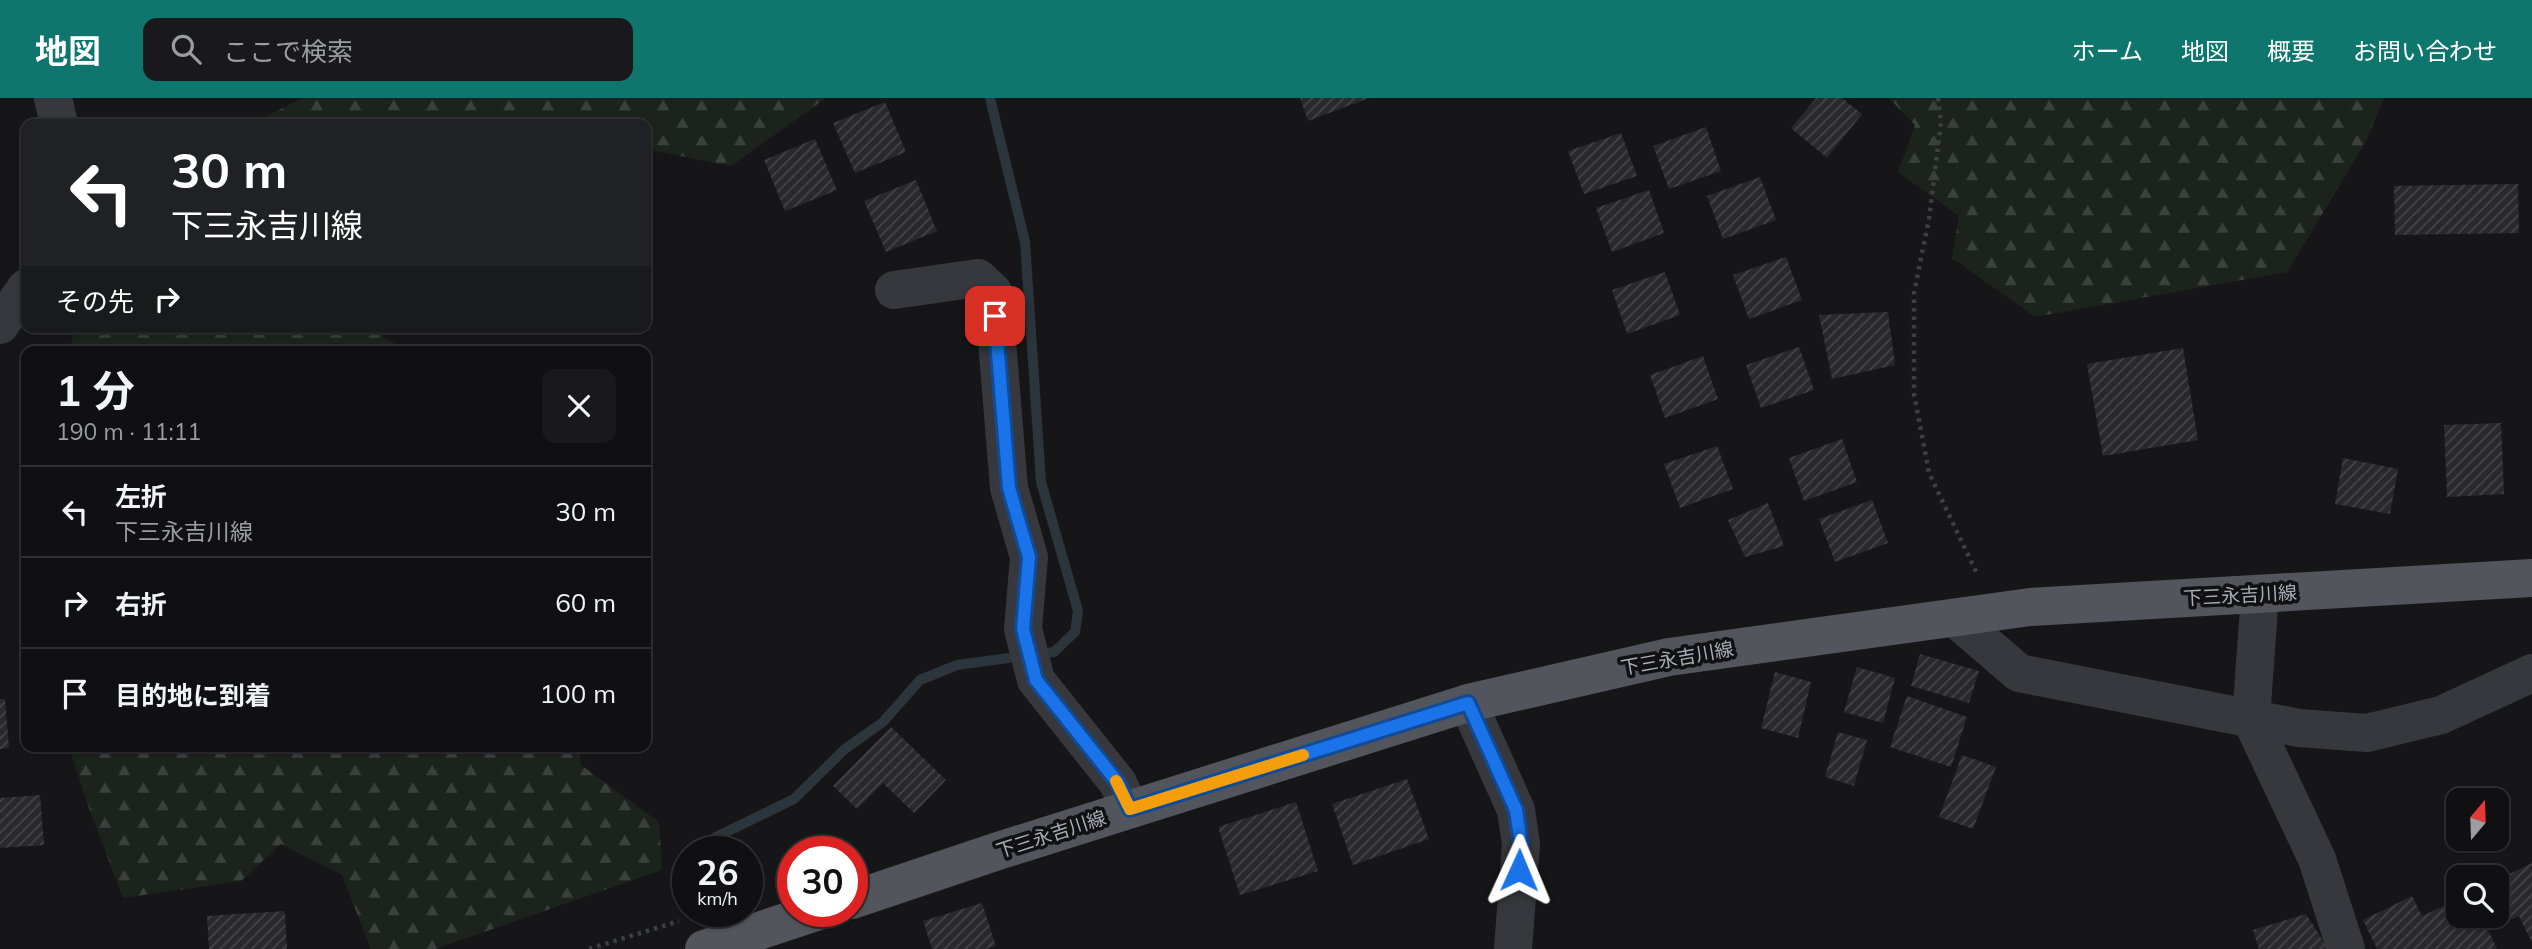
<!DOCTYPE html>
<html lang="ja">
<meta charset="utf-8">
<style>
:root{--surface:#101012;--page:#19191b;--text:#f1f3f6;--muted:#9c9d9f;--line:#303032;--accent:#0f766e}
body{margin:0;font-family:Mulish,"Noto Sans JP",sans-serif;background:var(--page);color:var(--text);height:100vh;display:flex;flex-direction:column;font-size:26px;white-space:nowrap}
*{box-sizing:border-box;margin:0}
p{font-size:23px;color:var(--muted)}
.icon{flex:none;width:38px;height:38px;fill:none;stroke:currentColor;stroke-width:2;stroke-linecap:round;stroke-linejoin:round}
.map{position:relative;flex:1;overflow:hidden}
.side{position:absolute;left:21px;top:248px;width:630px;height:406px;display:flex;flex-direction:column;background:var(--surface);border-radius:14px;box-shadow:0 2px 5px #0004,0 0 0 2px var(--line)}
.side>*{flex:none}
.banner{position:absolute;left:21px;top:21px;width:630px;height:214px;border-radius:14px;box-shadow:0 2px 5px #0004,0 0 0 2px var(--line);background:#202124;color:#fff;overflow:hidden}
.needle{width:46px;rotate:19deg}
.buttons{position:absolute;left:2446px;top:690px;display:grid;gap:14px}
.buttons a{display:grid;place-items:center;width:63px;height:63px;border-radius:14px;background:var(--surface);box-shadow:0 2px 5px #0004,0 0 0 2px var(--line);font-size:35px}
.speed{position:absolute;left:672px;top:738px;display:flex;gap:14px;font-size:35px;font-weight:700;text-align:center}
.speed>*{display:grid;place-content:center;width:91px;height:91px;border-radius:50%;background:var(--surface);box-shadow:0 2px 5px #0004,0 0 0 2px var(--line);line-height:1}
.speed small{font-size:18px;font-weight:400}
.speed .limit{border:10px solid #d22;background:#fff;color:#111}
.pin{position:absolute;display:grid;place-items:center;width:60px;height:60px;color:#fff;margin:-30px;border-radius:14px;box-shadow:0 4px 10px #0006}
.me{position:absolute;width:77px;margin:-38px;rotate:1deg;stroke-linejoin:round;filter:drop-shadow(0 0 5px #0008)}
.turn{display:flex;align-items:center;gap:24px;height:147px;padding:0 35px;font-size:32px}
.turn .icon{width:91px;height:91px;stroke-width:2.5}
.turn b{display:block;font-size:49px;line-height:60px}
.then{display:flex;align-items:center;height:66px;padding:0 35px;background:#0003;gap:14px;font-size:26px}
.round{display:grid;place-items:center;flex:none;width:74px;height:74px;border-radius:14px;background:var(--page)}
.head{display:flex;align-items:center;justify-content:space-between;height:119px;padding:0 35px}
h1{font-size:42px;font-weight:700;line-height:52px}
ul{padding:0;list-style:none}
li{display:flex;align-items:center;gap:21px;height:91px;padding:0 35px;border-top:2px solid var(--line)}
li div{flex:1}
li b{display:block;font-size:26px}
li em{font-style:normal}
header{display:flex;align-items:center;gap:42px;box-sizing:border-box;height:98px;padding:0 35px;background:var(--accent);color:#fff}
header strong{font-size:33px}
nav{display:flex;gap:38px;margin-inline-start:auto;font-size:24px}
.search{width:490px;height:63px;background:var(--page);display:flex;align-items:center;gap:18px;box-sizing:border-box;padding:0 24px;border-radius:14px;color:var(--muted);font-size:26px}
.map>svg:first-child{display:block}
</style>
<header>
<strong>地図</strong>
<div class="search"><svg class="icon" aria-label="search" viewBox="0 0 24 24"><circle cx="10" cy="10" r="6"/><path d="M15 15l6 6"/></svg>ここで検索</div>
<nav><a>ホーム</a><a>地図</a><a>概要</a><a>お問い合わせ</a></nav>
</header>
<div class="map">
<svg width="2532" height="851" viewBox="0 0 2532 851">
<defs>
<pattern id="forest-firs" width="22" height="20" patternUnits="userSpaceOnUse" patternTransform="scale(1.75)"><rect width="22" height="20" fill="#1c231d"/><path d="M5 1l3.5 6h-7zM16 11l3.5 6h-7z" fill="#3a403c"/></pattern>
<pattern id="building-hatch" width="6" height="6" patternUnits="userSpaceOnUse" patternTransform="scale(1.75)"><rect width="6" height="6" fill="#29292c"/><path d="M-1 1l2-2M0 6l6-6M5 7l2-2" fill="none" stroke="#454548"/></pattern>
</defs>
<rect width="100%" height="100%" fill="#161618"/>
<g fill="url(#forest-firs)">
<path d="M 303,0 L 826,0 L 731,68 L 646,51 L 646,26 L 251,26 Z"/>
<path d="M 1889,0 L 2384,0 L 2365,45 L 2287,174 L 2035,219 L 1952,160 L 1959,118 L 1898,74 L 1915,27 Z"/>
<path d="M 76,229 L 382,229 L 383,239 L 409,254 L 66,254 L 70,249 Z"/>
<path d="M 69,649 L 579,649 L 581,667 L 659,724 L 662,772 L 435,851 L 371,851 L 342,777 L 281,746 L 241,783 L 123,800 L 90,713 Z"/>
</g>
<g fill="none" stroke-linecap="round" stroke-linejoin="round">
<path stroke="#2c353c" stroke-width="10" d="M 713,754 L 714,740 L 794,701 L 845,651 L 883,624 L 920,582 L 957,567 L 1054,554 L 1075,534 L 1078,513 L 1041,384 L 1025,144 L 990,0"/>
</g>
<g fill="url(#building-hatch)">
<path d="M 1300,0 L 1369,0 L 1308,23 Z"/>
<path d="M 1816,0 L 1842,0 L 1862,16 L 1827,60 L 1791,30 Z"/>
<path d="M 885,4 L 906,54 L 855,75 L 833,25 Z"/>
<path d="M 1706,29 L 1721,73 L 1669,91 L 1653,48 Z"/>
<path d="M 1621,35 L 1637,78 L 1584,96 L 1568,53 Z"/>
<path d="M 815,41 L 837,92 L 785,113 L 764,62 Z"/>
<path d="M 1760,79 L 1776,122 L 1723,141 L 1707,98 Z"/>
<path d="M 916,82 L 937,133 L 886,154 L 864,103 Z"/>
<path d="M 2518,86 L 2519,135 L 2395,137 L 2394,88 Z"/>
<path d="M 1649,92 L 1664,135 L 1612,154 L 1596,110 Z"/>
<path d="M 1786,159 L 1802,202 L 1749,221 L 1733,177 Z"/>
<path d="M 1665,174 L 1680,217 L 1627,236 L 1612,192 Z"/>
<path d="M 1888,214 L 1895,267 L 1832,281 L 1819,217 Z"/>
<path d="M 1799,249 L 1814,292 L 1761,310 L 1746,267 Z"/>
<path d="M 2183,250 L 2198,342 L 2103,358 L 2087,266 Z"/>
<path d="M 1703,258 L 1718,301 L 1665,320 L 1650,277 Z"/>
<path d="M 2501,325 L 2504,396 L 2447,399 L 2444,327 Z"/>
<path d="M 1842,341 L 1857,384 L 1804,403 L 1789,360 Z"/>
<path d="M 1717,348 L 1733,391 L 1680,410 L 1664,366 Z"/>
<path d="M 2343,360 L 2398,371 L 2390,416 L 2335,406 Z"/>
<path d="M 1872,402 L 1888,445 L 1835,464 L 1819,421 Z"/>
<path d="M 1768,405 L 1784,448 L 1745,459 L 1728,422 Z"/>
<path d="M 1920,556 L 1979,573 L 1969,605 L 1911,588 Z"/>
<path d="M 1857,569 L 1895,580 L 1883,625 L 1844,614 Z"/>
<path d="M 1775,574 L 1811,584 L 1798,640 L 1761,630 Z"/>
<path d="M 1907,598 L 1967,619 L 1951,669 L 1890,649 Z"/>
<path d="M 0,601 L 5,601 L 9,650 L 0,651 Z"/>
<path d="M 891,629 L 946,682 L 914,715 L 883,685 L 857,711 L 833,688 Z"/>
<path d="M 1838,634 L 1867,642 L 1854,688 L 1825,679 Z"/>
<path d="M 1962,657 L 1996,669 L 1973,731 L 1939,719 Z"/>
<path d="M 1407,681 L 1429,741 L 1353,767 L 1332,706 Z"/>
<path d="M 40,697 L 44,747 L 0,750 L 0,700 Z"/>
<path d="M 1296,704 L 1318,773 L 1240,797 L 1218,729 Z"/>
<path d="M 2532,765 L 2532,845 L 2519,818 L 2488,832 L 2497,851 L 2377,851 L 2363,822 L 2412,798 L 2422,818 L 2459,801 L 2459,817 L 2497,817 L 2497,782 Z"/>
<path d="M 982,805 L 996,848 L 985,851 L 932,851 L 923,823 Z"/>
<path d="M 285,813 L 287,851 L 209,851 L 207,818 Z"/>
<path d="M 2306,816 L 2328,851 L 2259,851 L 2253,832 Z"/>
</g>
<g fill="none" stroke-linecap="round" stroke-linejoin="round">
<g stroke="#3d3f44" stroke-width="4.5" stroke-dasharray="3.5 5" stroke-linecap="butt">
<path d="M 1938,0 L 1941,24 L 1929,121 L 1914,195 L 1914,296 L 1929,375 L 1978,478"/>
<path d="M 589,851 L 679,823"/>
</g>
<g stroke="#37383d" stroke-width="38">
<path d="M 53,0 L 59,26"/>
<path d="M 894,192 L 978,180 L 993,194 L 1009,390 L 1029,459 L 1023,531 L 1036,582 L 1118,685 L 1130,711"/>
<path d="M 0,227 L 26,190"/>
<path d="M 2260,496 L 2251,621 L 2317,761 L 2346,851"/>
<path d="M 1955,520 L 2019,575 L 2299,630 L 2367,635 L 2441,617 L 2532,575"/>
<path d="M 1468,605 L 1516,712 L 1521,746 L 1513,851"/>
</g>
<g stroke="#53555c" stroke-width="38">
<path d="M 852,802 L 998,753 L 1468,605 L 1669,559 L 2030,509 L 2532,480"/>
<path d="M 704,851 L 816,814"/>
</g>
</g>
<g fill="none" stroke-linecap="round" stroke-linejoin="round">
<defs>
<path id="route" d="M 995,218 L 1009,390 L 1029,459 L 1023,531 L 1036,582 L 1118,685 L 1130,711 L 1468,605 L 1516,712 L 1521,746 L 1519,772"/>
</defs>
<use href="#route" stroke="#114b97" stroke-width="18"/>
<use href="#route" stroke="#1a73e8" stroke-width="12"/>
<path stroke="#f59e0b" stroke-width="12" d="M 1116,683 L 1130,711 L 1303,657"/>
</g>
<g text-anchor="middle" stroke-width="7" stroke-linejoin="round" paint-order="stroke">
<g font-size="19" fill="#a8adb8" stroke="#111113">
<text transform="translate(2240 497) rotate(-3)" y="7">下三永吉川線</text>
<text transform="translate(1677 560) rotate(-10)" y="7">下三永吉川線</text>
<text transform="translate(1051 736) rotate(-18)" y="7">下三永吉川線</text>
</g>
</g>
</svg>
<div class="buttons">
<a><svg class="needle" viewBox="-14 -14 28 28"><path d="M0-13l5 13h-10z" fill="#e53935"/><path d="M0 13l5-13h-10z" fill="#9c9d9f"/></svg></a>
<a><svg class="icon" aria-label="search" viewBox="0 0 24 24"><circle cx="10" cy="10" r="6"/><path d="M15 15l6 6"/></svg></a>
</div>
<div class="speed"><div>26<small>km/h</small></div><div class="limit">30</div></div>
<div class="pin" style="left:995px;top:218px;background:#d93025"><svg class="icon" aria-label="arrive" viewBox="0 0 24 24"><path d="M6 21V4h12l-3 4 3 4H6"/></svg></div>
<svg class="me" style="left:1519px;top:772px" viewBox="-20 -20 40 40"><path d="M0-17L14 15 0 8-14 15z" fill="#1a73e8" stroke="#fff" stroke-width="4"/></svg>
<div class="banner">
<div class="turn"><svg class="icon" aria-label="left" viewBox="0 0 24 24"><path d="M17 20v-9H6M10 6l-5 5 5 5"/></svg><div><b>30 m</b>下三永吉川線</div></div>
<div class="then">その先<svg class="icon" aria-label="right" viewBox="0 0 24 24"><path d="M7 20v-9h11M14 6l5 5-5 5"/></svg></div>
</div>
<section class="side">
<div class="head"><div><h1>1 分</h1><p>190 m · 11:11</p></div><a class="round"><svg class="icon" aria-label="close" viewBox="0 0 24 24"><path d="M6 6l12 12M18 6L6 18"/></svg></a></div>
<ul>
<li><svg class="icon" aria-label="left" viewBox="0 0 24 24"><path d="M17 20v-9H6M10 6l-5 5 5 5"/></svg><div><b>左折</b><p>下三永吉川線</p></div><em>30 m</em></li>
<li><svg class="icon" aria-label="right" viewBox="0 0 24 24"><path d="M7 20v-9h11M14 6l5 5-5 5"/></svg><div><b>右折</b></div><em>60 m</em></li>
<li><svg class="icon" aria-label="arrive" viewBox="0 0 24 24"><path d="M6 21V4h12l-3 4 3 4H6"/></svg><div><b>目的地に到着</b></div><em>100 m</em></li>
</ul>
</section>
</div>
